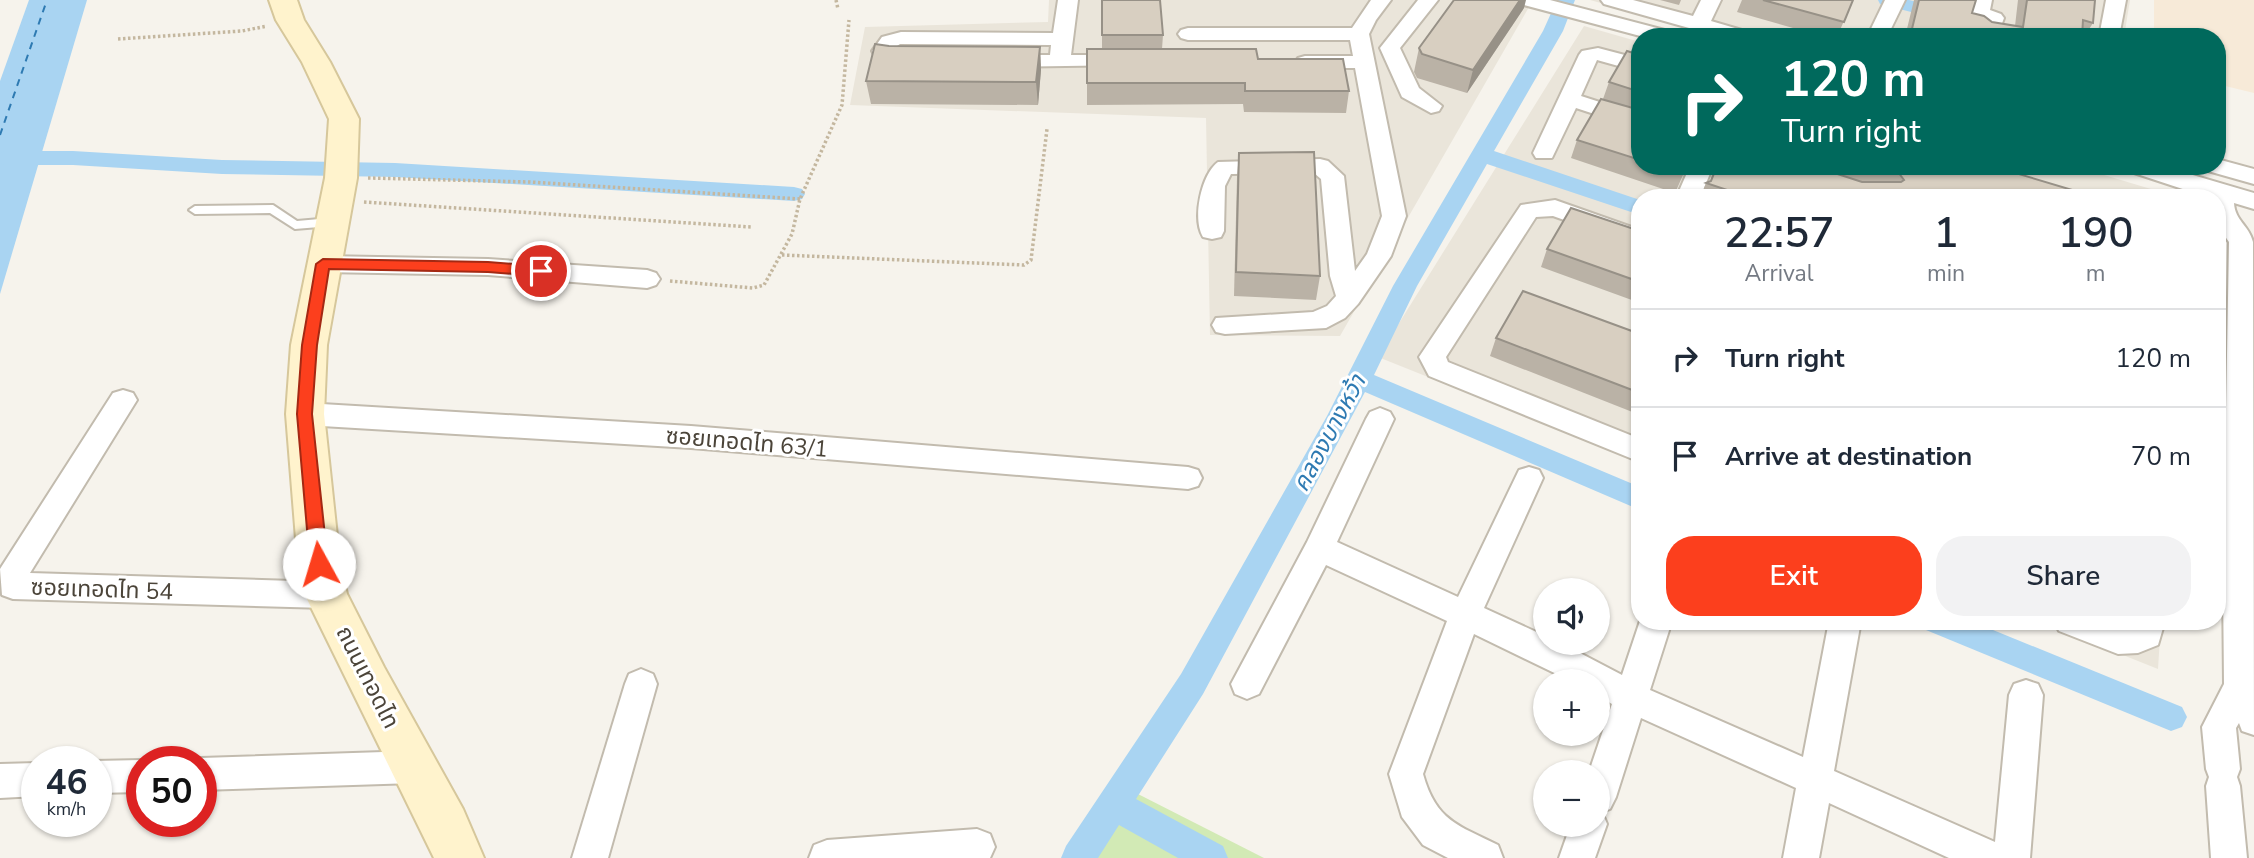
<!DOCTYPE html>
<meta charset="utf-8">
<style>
:root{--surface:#fff;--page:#f2f2f3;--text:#1f2937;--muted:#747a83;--line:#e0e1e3;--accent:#fc3f1d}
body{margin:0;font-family:"Nunito Sans","Noto Sans Thai",sans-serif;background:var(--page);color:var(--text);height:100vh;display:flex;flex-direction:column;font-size:26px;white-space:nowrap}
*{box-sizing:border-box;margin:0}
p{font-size:23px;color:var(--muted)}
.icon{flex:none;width:38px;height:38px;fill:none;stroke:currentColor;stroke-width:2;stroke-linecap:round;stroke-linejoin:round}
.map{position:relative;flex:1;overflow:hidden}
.details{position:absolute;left:1631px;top:189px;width:595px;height:441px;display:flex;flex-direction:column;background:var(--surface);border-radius:28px;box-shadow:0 2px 5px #0004}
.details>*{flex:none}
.top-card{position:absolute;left:1631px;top:28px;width:595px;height:147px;border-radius:28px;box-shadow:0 2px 5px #0004;background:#00695c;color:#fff;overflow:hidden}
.tools{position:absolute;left:1533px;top:578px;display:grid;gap:14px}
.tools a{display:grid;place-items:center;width:77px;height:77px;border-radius:50%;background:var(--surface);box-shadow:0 2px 5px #0004;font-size:35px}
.speed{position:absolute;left:21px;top:746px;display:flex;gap:14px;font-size:35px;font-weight:700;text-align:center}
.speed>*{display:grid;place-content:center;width:91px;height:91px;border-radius:50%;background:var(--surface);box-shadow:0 2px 5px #0004;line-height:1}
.speed small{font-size:18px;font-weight:400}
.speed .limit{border:10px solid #d22;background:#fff;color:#111}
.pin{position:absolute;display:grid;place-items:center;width:60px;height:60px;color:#fff;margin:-30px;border:4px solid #fff;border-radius:50%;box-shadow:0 2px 7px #0007}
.me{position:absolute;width:77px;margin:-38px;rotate:354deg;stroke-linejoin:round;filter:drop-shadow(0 0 5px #0008)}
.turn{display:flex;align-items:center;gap:24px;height:147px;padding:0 35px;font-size:32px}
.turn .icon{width:91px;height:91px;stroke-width:2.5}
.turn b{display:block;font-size:49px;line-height:60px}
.eta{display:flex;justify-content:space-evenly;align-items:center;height:119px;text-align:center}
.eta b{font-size:42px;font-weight:600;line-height:49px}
.action{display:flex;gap:14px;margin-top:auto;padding:14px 35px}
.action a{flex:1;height:80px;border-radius:28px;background:var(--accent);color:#fff;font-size:28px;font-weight:600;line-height:80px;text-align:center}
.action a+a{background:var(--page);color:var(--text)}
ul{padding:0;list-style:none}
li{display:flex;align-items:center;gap:21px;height:98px;padding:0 35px;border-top:2px solid var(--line)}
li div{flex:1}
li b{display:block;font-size:26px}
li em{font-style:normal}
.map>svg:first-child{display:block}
</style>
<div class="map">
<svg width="2254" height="858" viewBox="0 0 2254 858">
<rect width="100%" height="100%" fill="#f6f3ec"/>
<g fill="#eae5da">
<path d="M 1049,0 L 1533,0 L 1340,336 L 1210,335 L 1206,118 L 850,105 L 865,27 L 1048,22 Z"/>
<path d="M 1590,0 L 2130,0 L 2124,37 L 1722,37 Z"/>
<path d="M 1584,26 L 1640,42 L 1640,166 L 2074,166 L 2181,198 L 1640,198 L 1640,462 L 1378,357 Z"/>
<path d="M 2038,621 L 2161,621 L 2158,669 Z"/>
</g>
<path fill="#f7ead8" d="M 2154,0 L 2254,0 L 2254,93 L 2217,84 L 2217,37 L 2154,37 Z"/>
<path fill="#d2eab5" d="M 1134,792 L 1264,858 L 1097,858 Z"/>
<path fill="#a9d4f2" d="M 29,0 L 87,0 L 0,294 L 0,81 Z"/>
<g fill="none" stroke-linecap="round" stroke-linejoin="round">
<g fill="#a9d4f2" fill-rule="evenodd">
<path d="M 1557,0 L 1575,0 L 1563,31 L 1494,151 L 1640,200 L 1640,215 L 1487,164 L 1417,286 L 1374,375 L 1640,487 L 1640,510 L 1365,392 L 1203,694 L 1136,799 L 1223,846 L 1228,858 L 1178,858 L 1119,825 L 1098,858 L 1061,858 L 1066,846 L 1181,674 L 1327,416 L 1393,286 L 1543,31 Z"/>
<path d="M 1878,0 L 1909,0 L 1953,11 L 1955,15 L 1946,21 L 1880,4 Z"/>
<path d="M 5,151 L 73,151 L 222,160 L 395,163 L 794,187 L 802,189 L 805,194 L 802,199 L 794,201 L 395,177 L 222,174 L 73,165 L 5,165 L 0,163 L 0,153 Z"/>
<path d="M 1922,621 L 1971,621 L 2182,707 L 2187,717 L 2182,727 L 2171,731 L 1926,630 Z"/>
</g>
<path stroke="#2e7ab2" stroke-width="2" stroke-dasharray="7 6" stroke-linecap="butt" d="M 0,135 L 47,0"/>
<defs>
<path id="service" d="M 273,205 L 297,221 L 331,218 L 337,222 L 331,226 L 295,229 L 270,213 L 195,214 L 189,210 L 195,206 Z"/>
<g id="minor">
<path d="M 1058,0 L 1078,0 L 1071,55 L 1125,55 L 1132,57 L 1135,61 L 1132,65 L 1004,67 L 997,65 L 994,61 L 997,57 L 1004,55 L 1050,55 L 1051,45 L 900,44 L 894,48 L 893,52 L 915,57 L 918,61 L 915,65 C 899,70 879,68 872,51 L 882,37 L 901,32 L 1053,33 Z"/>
<path d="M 1371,0 L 1391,0 L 1376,20 L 1369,34 L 1406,216 L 1391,256 L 1358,304 L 1345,318 L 1326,328 L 1225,334 L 1216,332 L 1212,325 L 1216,318 L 1313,312 L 1327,306 L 1336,296 L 1330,276 L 1321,179 L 1314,173 L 1231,174 L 1225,186 L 1224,231 L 1221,237 L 1212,239 L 1203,237 C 1192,219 1201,175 1218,162 L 1320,159 L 1328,161 L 1344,176 L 1355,271 L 1367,254 L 1382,216 L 1355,68 L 1305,68 L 1298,66 L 1295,62 L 1298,58 L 1305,56 L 1353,56 L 1350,40 L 1188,40 L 1181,38 L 1178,34 L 1181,30 L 1188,28 L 1352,28 Z"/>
<path d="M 1418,0 L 1438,0 L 1400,48 L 1419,88 L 1442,106 L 1439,111 L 1431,113 L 1402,97 L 1380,48 Z"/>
<path d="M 1517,0 L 1550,0 L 1676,33 L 1679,37 L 1644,37 L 1520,4 Z"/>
<path d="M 1601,0 L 1633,0 L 1693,16 L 1701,0 L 1721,0 L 1711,21 L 1752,33 L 1755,37 L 1721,37 L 1604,4 Z"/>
<path d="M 1885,0 L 1905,0 L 1887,37 L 1867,37 Z"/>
<path d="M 1972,0 L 1992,0 L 1990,10 L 2001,14 L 2004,18 L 1997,37 L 1981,37 L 1979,34 L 1983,21 L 1973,17 L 1970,13 Z"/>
<path d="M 2106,0 L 2126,0 L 2119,37 L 2099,37 Z"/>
<path d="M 1598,48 L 1640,59 L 1640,72 L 1597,60 L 1581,96 L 1640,115 L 1640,129 L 1576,108 L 1552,158 L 1536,158 L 1533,153 L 1579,55 L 1582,51 Z"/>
<path d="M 2217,159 L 2254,169 L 2254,184 L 2208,171 L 2205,166 L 2217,166 Z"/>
<path d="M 1690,166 L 1713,166 L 1700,198 L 1676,198 Z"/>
<path d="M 2125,166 L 2162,166 L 2254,193 L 2254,209 L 2234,203 C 2235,221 2249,225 2253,242 L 2254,735 L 2242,731 L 2239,723 L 2236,728 L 2240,769 L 2237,777 L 2240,786 L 2247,858 L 2211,858 L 2206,786 L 2209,777 L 2206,769 L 2202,727 L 2224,684 L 2223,581 L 2229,242 L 2217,225 L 2217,198 L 2210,198 L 2128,171 Z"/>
<path d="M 1555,200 L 1640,230 L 1640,247 L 1553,216 L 1536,217 L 1446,357 L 1448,362 L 1640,439 L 1640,462 L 1429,376 L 1419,357 L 1521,205 Z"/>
<path d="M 323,256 L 488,259 L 647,270 L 656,273 L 660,279 L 656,285 L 647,288 L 488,275 L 323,272 L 314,270 L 311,264 L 314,258 Z"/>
<path d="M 123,390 L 133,393 L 137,400 L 30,573 L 326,582 L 337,586 L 342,595 L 337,604 L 326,608 L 13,599 L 2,595 L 0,569 L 113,393 Z"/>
<path d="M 305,403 L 691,426 L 1188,467 L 1198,470 L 1202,478 L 1198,486 L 1188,489 L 691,448 L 305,425 L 295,421 L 291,414 L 295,407 Z"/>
<path d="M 1380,408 L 1390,412 L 1394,419 L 1337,542 L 1458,597 L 1519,470 L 1529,467 L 1539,470 L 1543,478 L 1484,608 L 1545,636 L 1545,642 L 1559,642 L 1622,675 L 1640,621 L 1672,621 L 1650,690 L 1803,757 L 1829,621 L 1861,621 L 1834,771 L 1995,842 L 2009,695 L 2014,684 L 2026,680 L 2038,684 L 2043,695 L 2030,858 L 1949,858 L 1829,803 L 1819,858 L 1783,858 L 1796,788 L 1641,718 L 1616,797 L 1610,809 L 1602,812 L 1607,824 L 1595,858 L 1559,858 L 1571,824 L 1598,824 L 1598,772 L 1589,772 L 1612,704 L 1598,696 L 1598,681 L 1571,681 L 1474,634 L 1423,774 C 1436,821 1458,825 1498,845 L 1503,858 L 1448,858 L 1423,845 L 1402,817 L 1389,774 L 1447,621 L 1326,565 L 1259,694 L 1247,699 L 1235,694 L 1231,684 L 1307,542 L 1366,419 L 1370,412 Z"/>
<path d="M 2054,621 L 2104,621 L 2118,626 L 2132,626 L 2133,621 L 2165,621 L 2158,645 L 2138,653 L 2118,654 L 2059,631 Z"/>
<path d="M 641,669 L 653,674 L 657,684 L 608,858 L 572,858 L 625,684 L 629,674 Z"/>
<path d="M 414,751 L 426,755 L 431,767 L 426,779 L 414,783 L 201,790 L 201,761 L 192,761 L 201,758 Z"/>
<path d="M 142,760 L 146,761 L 142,761 L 142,792 L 96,793 L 94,761 Z"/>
<path d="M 37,763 L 37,796 L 0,798 L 0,764 Z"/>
<path d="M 977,829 L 990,834 L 995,847 L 990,858 L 809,858 L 814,845 L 827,840 Z"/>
</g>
<path id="secondary" d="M 269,0 L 297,0 L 304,20 L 330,62 L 359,119 L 357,178 L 327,345 L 324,414 L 340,564 L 347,594 L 384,667 L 463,809 L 484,858 L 434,858 L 305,595 L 298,564 L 286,414 L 291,345 L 325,178 L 329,119 L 302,62 L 276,20 Z"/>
</defs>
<use href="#service" stroke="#c2bbae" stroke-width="4"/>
<use href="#minor" stroke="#c2bbae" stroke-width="4"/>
<use href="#secondary" stroke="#d6c79b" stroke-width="4"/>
<g stroke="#c4b79f" stroke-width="3.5" stroke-dasharray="2.5 2.5" stroke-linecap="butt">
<path d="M 836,0 L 838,9"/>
<path d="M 118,39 L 242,31 L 267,26"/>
<path d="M 368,178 L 530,182 L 800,199"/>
<path d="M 364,202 L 751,227"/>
<path d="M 782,255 L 1024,265 L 1031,260 L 1047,129"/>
<path d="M 670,281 L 753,288 L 764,285 L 792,234 L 800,199 L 842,105 L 849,20"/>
</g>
<use href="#service" fill="#fff" fill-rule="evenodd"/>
<use href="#minor" fill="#fff" fill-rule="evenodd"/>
<use href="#secondary" fill="#fff3cd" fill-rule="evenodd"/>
</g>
<g fill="#bab2a6">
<path d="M 1102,0 L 1163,35 L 1162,49 L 1258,59 L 1349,91 L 1346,113 L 1244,112 L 1243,104 L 1087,105 L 1087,83 L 1102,49 Z"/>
<path d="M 1660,0 L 1681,0 L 1679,5 Z"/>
<path d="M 1742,0 L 1853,0 L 1837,37 L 1825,37 L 1737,12 Z"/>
<path d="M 1914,0 L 1976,0 L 1972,13 L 1992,22 L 2015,26 L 2018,0 L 2095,0 L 2093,23 L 2084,37 L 1905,37 Z"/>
<path d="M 1524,8 L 1467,93 L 1417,78 L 1414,72 L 1419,48 Z"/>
<path d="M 889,46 L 1040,47 L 1041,70 L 1038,105 L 871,104 L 866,81 Z"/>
<path d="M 1640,55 L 1640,166 L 1687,166 L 1675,193 L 1571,158 L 1577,140 L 1603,99 L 1609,82 Z"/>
<path d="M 1239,153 L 1320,276 L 1316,300 L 1234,296 L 1237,177 Z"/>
<path d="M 1715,166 L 1992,166 L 2099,198 L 1700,198 L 1706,183 L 1710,181 Z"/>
<path d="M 1640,231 L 1640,303 L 1541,267 L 1547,249 Z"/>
<path d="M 1640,334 L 1640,415 L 1490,356 L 1496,338 Z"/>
</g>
<g fill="#979187">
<path d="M 1520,0 L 1526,0 L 1524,8 L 1467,93 L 1473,70 Z"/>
<path d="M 1040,47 L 1041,70 L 1038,105 L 1036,82 Z"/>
</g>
<g fill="#d8cfc1" stroke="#979187" stroke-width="2">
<path d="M 1102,0 L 1160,0 L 1163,35 L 1102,35 Z"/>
<path d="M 1454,0 L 1520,0 L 1473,70 L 1422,54 L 1419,48 Z"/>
<path d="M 1763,0 L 1853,0 L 1844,22 Z"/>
<path d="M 1919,0 L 1976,0 L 1972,13 L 1984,16 L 1992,22 L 2023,27 L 2027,0 L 2095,0 L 2093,23 L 2083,20 L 2082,37 L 1910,37 Z"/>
<path d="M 875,44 L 889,46 L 1040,47 L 1036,82 L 866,81 Z"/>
<path d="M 1087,49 L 1256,49 L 1258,59 L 1343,59 L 1349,91 L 1245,91 L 1245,83 L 1087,83 Z"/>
<path d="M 1627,51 L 1640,55 L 1640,92 L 1609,82 Z"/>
<path d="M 1601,99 L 1640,110 L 1640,160 L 1577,140 Z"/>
<path d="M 1314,152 L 1320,276 L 1236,272 L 1239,153 Z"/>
<path d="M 1658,166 L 1687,166 L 1683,174 Z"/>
<path d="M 1717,166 L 1813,166 L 1862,182 L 1901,182 L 1904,180 L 1898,172 L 1880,166 L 1992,166 L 2099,198 L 1751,198 L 1706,183 L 1711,181 Z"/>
<path d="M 1571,208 L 1640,231 L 1640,282 L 1547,249 Z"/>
<path d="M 1523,291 L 1640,334 L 1640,393 L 1496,338 Z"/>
</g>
<path fill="#fc3f1d" stroke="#a42913" stroke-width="2" d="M 323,259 L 488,262 L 541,266 L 548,271 L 541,276 L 488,272 L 329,269 L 317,345 L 312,414 L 328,564 L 325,570 L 319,572 L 313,570 L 310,564 L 297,414 L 302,345 L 316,264 Z"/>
<g text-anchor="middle" stroke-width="6" stroke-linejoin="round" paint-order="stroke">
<g font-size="23" fill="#4b4439" stroke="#fff">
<text transform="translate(747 442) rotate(5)" y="8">ซอยเทอดไท 63/1</text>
<text transform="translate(102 589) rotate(2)" y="8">ซอยเทอดไท 54</text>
<text transform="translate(368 677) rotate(63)" y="8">ถนนเทอดไท</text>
</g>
<g font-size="24" font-style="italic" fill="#2e7ab2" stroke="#fff">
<text transform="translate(1329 433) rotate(-62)" y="8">คลองบางหว้า</text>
</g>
</g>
</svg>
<div class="tools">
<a><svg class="icon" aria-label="sound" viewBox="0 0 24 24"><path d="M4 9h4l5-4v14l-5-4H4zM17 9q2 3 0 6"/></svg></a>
<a>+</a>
<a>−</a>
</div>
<div class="speed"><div>46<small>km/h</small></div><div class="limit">50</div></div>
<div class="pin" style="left:541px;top:271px;background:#d93025"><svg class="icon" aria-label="arrive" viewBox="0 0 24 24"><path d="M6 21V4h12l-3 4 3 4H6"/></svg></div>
<svg class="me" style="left:319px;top:564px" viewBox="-20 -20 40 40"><circle r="19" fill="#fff"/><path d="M0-13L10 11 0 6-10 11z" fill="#fc3f1d"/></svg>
<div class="top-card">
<div class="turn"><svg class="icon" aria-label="right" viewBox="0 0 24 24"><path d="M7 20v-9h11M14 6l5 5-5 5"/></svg><div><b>120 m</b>Turn right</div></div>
</div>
<section class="details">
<div class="eta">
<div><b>22:57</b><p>Arrival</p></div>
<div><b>1</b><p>min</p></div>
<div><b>190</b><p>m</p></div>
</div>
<ul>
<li><svg class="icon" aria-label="right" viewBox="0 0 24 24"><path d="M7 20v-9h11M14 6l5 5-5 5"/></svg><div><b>Turn right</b></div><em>120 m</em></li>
<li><svg class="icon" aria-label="arrive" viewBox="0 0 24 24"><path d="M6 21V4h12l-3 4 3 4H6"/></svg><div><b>Arrive at destination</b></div><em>70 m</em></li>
</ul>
<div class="action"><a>Exit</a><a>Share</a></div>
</section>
</div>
